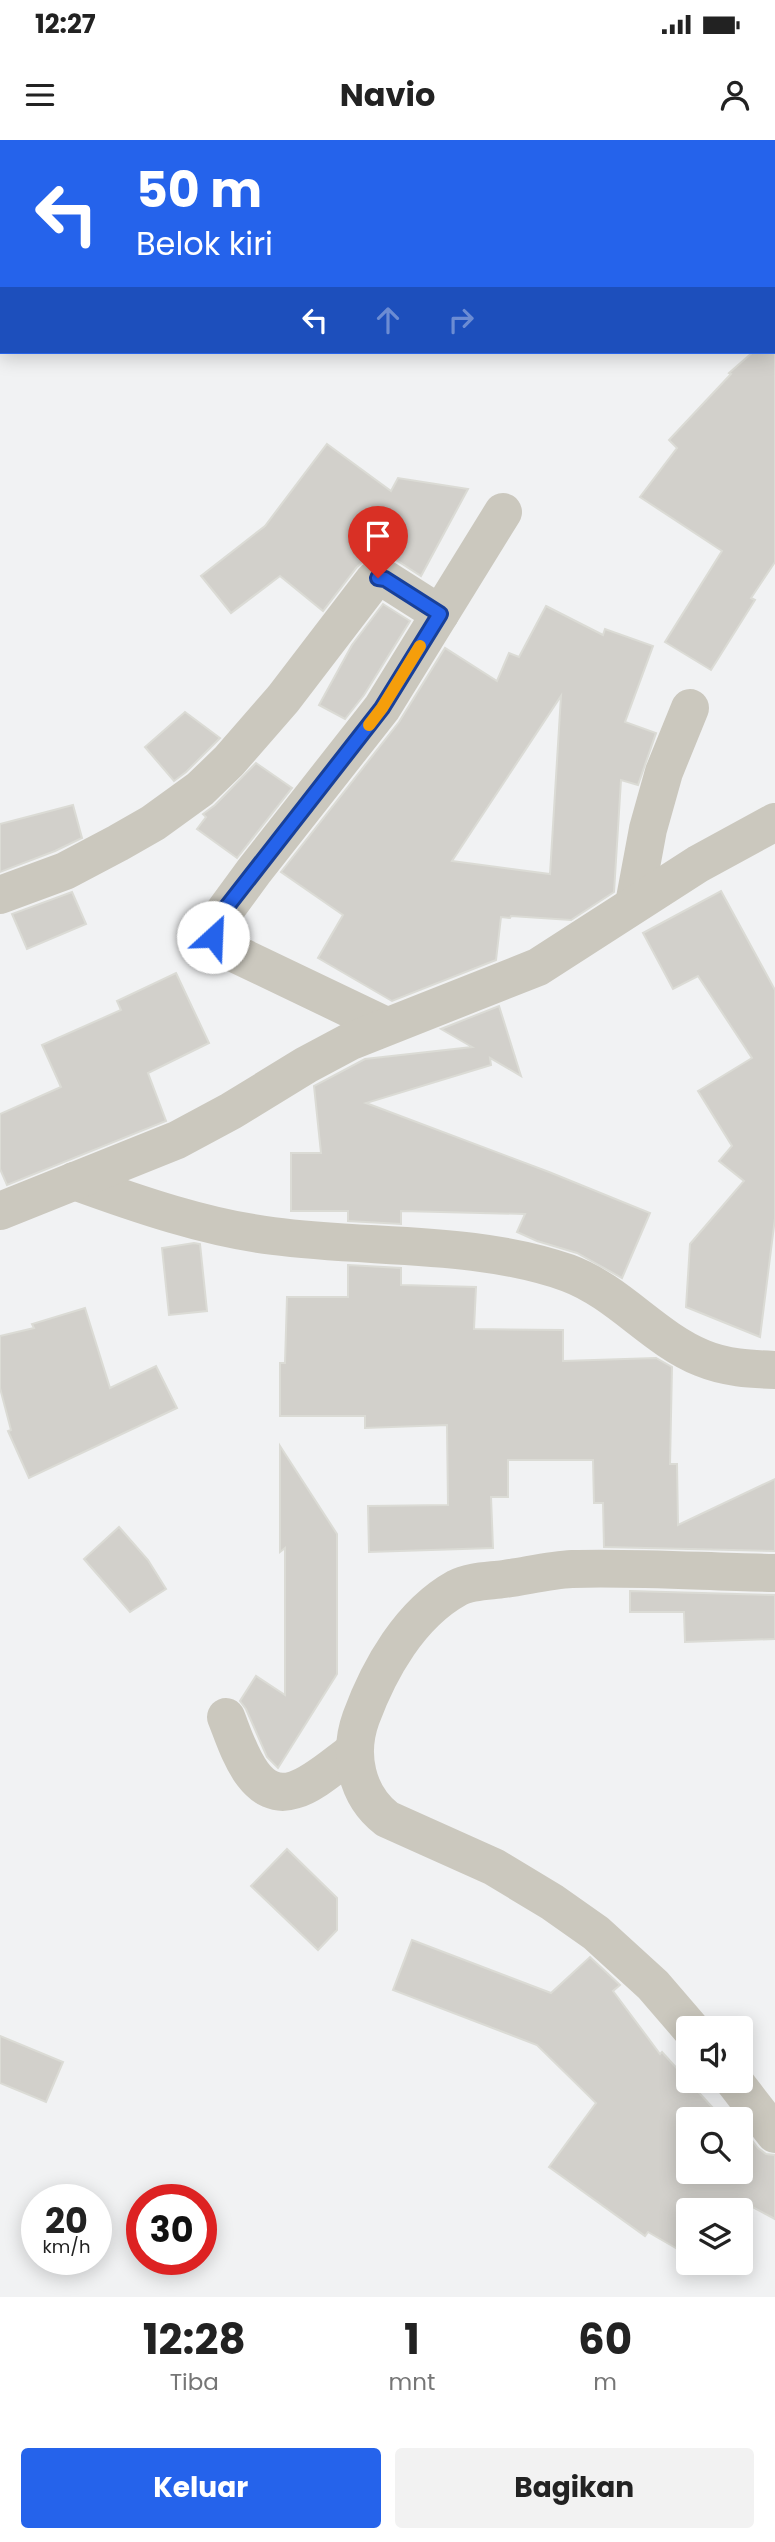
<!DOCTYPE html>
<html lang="id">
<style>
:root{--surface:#fff;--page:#f2f2f2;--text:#222;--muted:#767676;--accent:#2563eb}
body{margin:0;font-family:Poppins,sans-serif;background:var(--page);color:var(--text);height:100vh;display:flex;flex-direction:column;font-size:26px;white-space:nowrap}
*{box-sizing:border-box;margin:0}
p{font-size:23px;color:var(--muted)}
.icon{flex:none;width:38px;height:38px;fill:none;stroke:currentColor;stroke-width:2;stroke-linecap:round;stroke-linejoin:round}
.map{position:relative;height:2157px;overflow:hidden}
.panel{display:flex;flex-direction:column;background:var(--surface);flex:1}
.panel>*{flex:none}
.banner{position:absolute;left:0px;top:0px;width:775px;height:214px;box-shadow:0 4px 18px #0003;background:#2563eb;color:#fff;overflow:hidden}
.fabs{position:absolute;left:676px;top:1876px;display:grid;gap:14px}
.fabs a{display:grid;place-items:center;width:77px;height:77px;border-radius:7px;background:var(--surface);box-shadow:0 4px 18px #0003;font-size:35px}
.speed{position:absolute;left:21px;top:2044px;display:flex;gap:14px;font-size:35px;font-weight:700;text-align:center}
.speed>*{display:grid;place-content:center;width:91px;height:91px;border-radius:50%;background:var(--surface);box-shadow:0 4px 18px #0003;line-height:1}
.speed small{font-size:18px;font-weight:400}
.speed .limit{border:10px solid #d22;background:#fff;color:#111}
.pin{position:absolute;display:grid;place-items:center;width:60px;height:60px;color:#fff;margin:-72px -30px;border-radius:50% 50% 50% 0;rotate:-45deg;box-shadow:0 0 7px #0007}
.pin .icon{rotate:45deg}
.me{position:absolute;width:77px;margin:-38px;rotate:25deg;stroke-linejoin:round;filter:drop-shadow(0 0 5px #0008)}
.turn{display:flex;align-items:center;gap:24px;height:147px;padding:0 21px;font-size:32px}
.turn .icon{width:91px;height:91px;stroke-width:2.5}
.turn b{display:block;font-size:49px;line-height:60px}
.lanes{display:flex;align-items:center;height:66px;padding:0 21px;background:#0003;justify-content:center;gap:35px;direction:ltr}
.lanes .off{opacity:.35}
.eta{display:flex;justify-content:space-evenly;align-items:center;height:119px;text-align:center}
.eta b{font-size:42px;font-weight:700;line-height:49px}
.cta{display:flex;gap:14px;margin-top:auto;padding:14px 21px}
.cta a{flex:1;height:80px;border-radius:7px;background:var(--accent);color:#fff;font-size:28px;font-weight:700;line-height:80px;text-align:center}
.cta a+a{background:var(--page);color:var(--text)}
.status{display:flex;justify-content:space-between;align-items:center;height:49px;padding:0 35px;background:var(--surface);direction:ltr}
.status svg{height:19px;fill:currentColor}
header{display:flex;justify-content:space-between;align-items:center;height:91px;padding:0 21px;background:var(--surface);font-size:32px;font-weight:700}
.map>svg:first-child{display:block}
</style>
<div class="status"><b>12:27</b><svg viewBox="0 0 49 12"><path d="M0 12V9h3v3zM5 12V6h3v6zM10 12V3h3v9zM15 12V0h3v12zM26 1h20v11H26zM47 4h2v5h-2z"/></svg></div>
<header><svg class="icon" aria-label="menu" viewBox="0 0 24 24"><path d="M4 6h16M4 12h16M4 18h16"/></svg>Navio<svg class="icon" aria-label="person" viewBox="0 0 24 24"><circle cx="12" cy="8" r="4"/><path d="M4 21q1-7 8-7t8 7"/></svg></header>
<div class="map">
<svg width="775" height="2157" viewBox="0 0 775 2157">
<rect width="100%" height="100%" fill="#f1f2f3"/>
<g fill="#d2d0cb" stroke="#dbdbd5" stroke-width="2" fill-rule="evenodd">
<path d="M 775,192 L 775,422 L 751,458 L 755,460 L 711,530 L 665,502 L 722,411 L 640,357 L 677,308 L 669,300 L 731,234 L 729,233 L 753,212 L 774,212 Z"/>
<path d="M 327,304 L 391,351 L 398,338 L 468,349 L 421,436 L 396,420 L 383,417 L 364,421 L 357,427 L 323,471 L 280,436 L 231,473 L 201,436 L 265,386 Z"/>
<path d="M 383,464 L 410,481 L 364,555 L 345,579 L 319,565 L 352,505 Z"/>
<path d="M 546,466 L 603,495 L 605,489 L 653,506 L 625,582 L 656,593 L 638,645 L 621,640 L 614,752 L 571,780 L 511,776 L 510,778 L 501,777 L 496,820 L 392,861 L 318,818 L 343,775 L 281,732 L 399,582 L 445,508 L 497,541 L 509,513 L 519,517 ZM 561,556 L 550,734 L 452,721 Z"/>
<path d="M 185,572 L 220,598 L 186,632 L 174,641 L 145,607 Z"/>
<path d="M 256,623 L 292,648 L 237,718 L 197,689 L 206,677 L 203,674 L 215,665 Z"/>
<path d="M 73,665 L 82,698 L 55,711 L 0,732 L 0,684 Z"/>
<path d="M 721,751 L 775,850 L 775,1078 L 760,1197 L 686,1167 L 690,1104 L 744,1041 L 719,1021 L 732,1006 L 698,951 L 752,918 L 698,836 L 673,849 L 643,793 Z"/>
<path d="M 72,752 L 86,784 L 27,809 L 12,774 Z"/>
<path d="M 176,833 L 209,903 L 148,933 L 166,981 L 7,1045 L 0,1029 L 0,974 L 61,947 L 42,905 L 121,870 L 117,861 Z"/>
<path d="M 499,866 L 521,936 L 490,918 L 491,925 L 366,963 L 549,1032 L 650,1073 L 622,1138 L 577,1113 L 537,1101 L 517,1092 L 525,1074 L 401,1071 L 401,1084 L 348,1081 L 348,1071 L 291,1071 L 291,1013 L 321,1013 L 314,946 L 365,919 L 472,907 L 441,889 Z"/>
<path d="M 194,1103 L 200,1104 L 207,1171 L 169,1175 L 162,1108 Z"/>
<path d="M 348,1125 L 401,1128 L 401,1145 L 476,1147 L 474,1189 L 563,1190 L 563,1221 L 656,1218 L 672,1227 L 670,1324 L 677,1324 L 678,1385 L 775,1339 L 775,1411 L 604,1407 L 603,1363 L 594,1363 L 593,1320 L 508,1320 L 508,1357 L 491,1357 L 493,1408 L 369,1412 L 368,1366 L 448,1365 L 447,1285 L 365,1288 L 365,1276 L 280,1276 L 280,1223 L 285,1223 L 287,1157 L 348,1157 Z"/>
<path d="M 85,1168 L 110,1248 L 156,1226 L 177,1268 L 29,1338 L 8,1291 L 11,1290 L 0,1248 L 0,1196 L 34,1188 L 32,1184 Z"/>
<path d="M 280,1306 L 337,1394 L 337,1534 L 278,1628 L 267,1617 L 246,1569 L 240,1561 L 256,1536 L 285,1555 L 285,1408 L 280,1412 Z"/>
<path d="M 119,1387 L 148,1420 L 166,1449 L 130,1472 L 84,1419 Z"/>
<path d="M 630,1451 L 775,1455 L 775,1499 L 685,1502 L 684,1472 L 630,1472 Z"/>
<path d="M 287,1709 L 337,1758 L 337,1790 L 318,1810 L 251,1746 Z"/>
<path d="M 412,1800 L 551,1853 L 590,1817 L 620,1845 L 613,1851 L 660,1914 L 662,1912 L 723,1979 L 688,1979 L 688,2032 L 740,2032 L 740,1985 L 758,2008 L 766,2014 L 775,2015 L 775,2079 L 747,2064 L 740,2076 L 740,2070 L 688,2070 L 688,2115 L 648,2092 L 645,2096 L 549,2027 L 596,1963 L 537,1905 L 393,1850 Z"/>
<path d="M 0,1896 L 63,1922 L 46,1962 L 0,1943 Z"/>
</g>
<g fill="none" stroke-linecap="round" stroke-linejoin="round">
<g stroke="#cbc8be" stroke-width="38">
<path d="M 0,755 L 65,731 L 118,703 L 153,683 L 200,649 L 229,621 L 283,559 L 374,440 L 385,439 L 440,474"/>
<path d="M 634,764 L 648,689 L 664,632 L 690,568"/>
<path d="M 386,886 L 217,805 L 213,797 L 213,787 L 254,731 L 382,568 L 503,372"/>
<path d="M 74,1041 C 137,1064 207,1088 273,1096 C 371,1109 474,1100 568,1133 C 619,1152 653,1198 702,1218 C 726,1228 750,1229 775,1230"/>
<path d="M 0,1071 L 177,1000 L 231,971 L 306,925 L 351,901 L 538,827 L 698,724 L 775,682"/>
<path d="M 226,1577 C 237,1604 253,1663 294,1650 C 313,1645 337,1623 354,1611"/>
<path d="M 690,1888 L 653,1845 L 596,1793 L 552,1762 L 494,1727 L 387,1679 C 356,1655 348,1614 361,1578 C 379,1529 410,1474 457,1448 C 469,1441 490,1441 504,1439 C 526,1436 550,1430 572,1429 C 640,1427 707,1432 775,1433"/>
<path d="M 734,1941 L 775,1994"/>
</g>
</g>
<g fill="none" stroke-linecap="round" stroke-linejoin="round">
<defs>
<path id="route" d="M 213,797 L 215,782 L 382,568 L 440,474 L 385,439 L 378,438"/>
</defs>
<use href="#route" stroke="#184099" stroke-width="18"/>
<use href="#route" stroke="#2563eb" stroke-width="12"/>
<path stroke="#f59e0b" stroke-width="12" d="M 369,585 L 382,568 L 420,506"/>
</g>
</svg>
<div class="fabs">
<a><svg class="icon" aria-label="sound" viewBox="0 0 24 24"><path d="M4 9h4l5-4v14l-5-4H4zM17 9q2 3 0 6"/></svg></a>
<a><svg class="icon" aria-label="search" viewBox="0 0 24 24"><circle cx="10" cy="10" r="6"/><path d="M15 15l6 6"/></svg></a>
<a><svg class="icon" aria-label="layers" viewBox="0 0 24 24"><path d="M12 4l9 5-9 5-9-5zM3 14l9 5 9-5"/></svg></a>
</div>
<div class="speed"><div>20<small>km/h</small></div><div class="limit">30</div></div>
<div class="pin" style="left:378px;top:438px;background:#d93025"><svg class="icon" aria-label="arrive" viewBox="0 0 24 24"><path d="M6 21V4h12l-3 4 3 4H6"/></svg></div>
<svg class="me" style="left:213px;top:797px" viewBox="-20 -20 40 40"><circle r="19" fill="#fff"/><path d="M0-13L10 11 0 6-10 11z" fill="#2563eb"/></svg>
<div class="banner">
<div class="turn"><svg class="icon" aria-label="left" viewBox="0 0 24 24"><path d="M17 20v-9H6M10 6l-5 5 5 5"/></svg><div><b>50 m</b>Belok kiri</div></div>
<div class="lanes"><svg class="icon" aria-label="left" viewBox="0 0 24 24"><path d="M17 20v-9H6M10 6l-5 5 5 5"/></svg><svg class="icon off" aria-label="ahead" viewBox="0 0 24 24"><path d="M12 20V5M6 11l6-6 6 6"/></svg><svg class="icon off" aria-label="right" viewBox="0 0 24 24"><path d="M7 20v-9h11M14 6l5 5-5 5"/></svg></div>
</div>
</div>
<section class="panel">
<div class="eta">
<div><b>12:28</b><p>Tiba</p></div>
<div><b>1</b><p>mnt</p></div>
<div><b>60</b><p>m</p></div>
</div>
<div class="cta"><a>Keluar</a><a>Bagikan</a></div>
</section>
